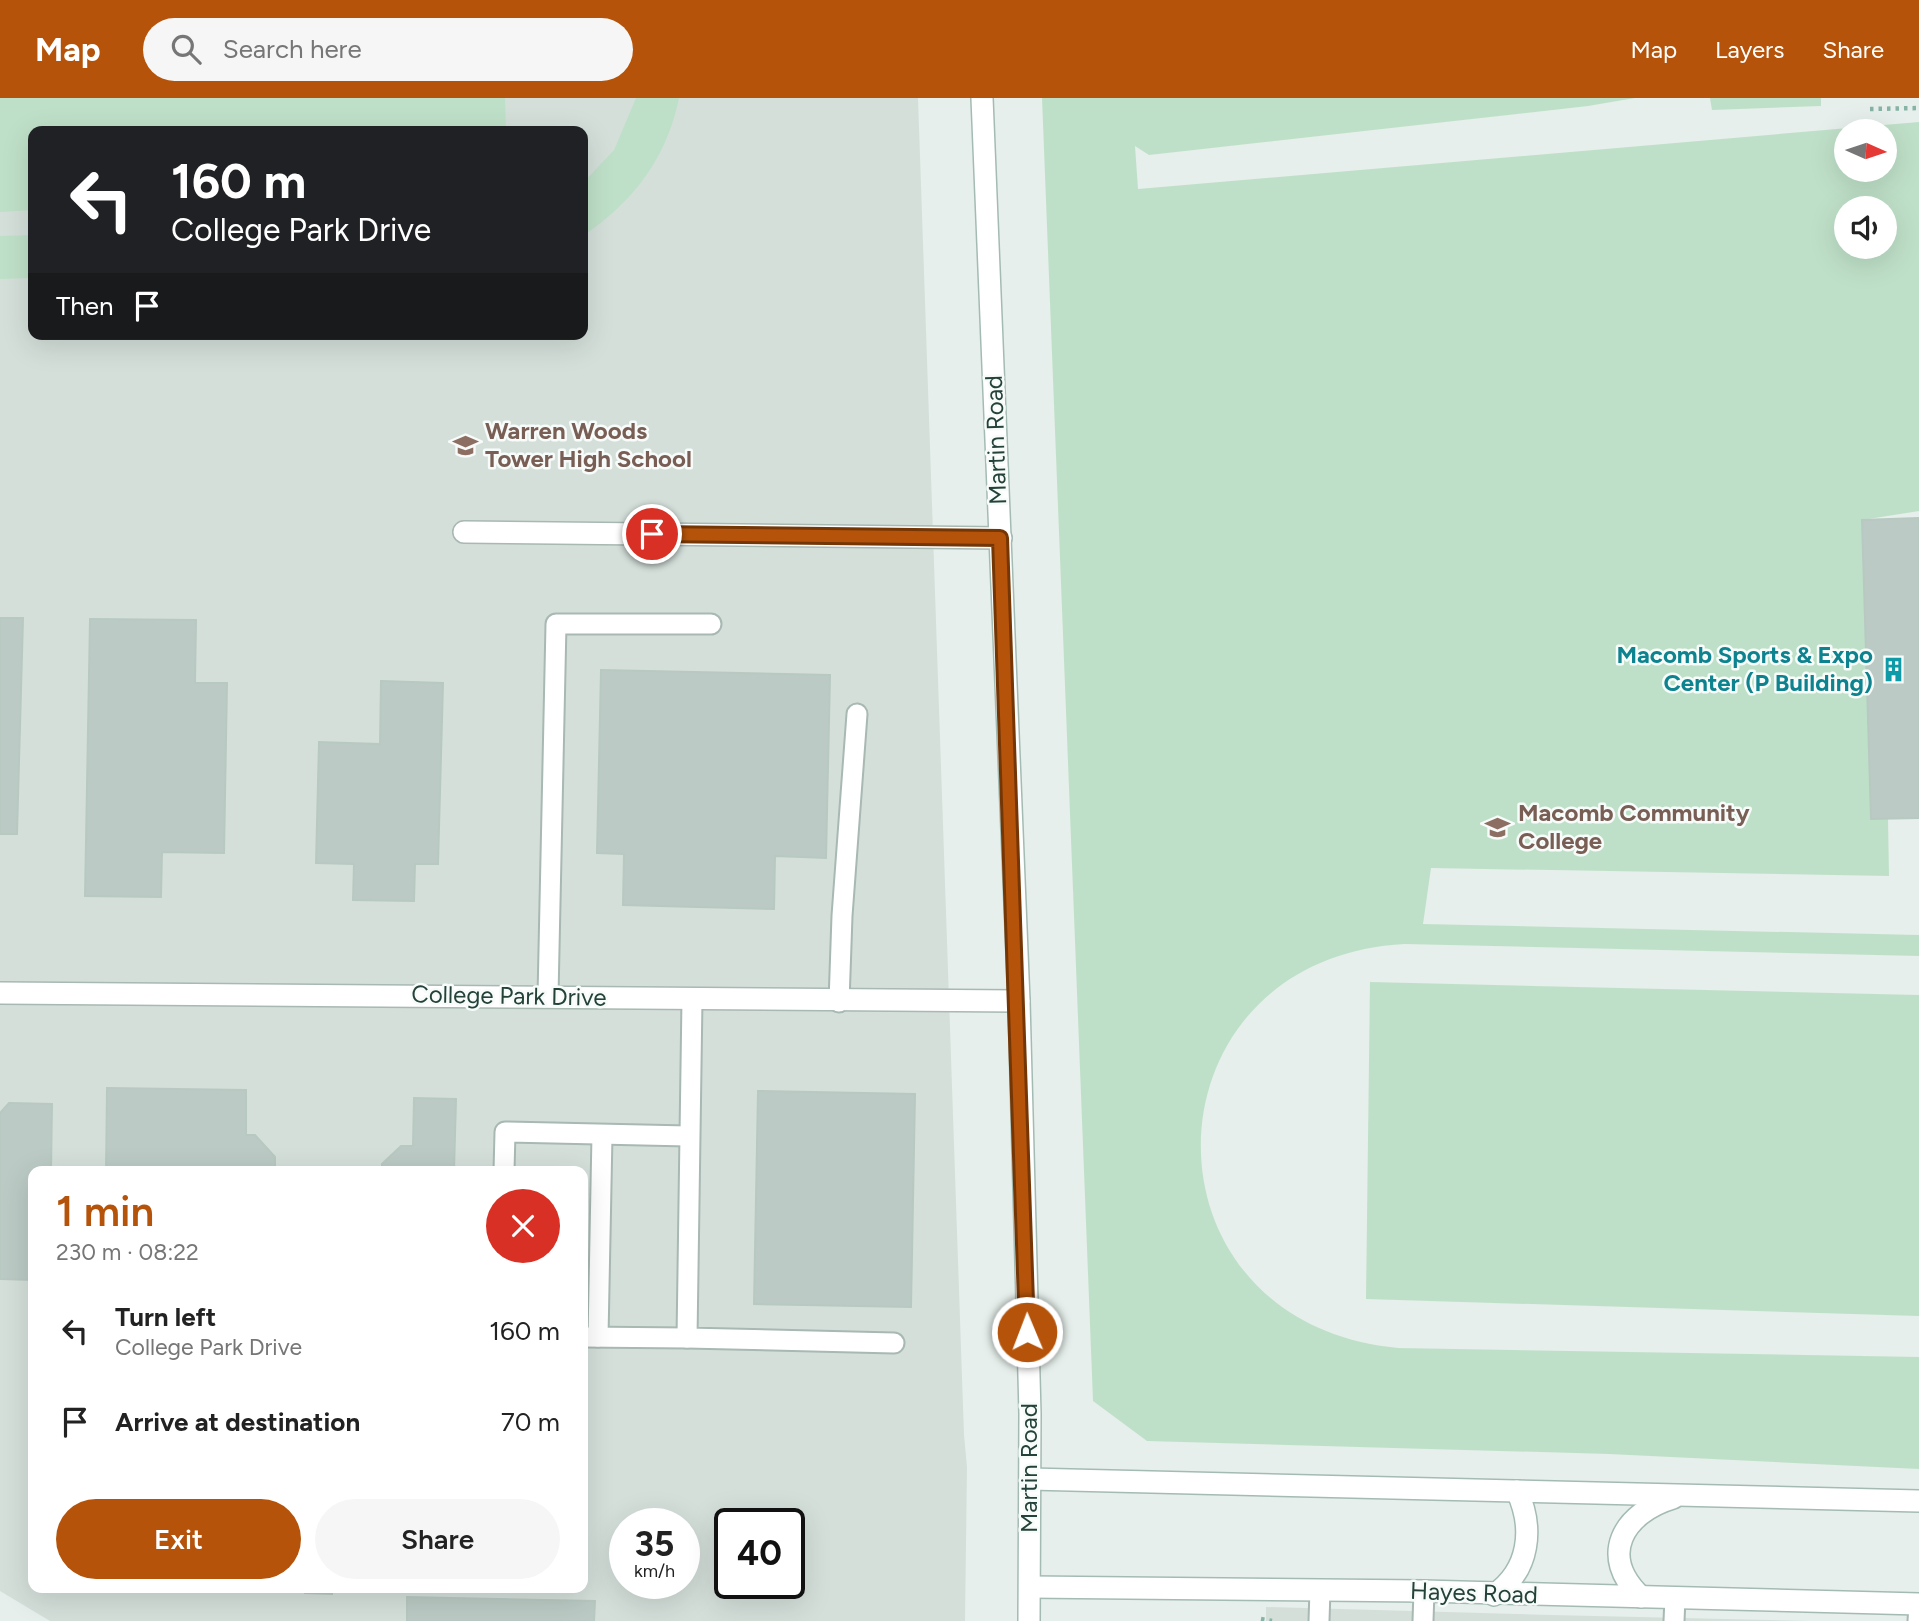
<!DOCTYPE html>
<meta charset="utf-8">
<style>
:root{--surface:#fff;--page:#f6f6f6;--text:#222;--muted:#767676;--accent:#b45309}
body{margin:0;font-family:Figtree,sans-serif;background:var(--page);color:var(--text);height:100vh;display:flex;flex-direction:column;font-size:26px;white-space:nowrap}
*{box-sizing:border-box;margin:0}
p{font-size:23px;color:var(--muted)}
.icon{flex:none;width:38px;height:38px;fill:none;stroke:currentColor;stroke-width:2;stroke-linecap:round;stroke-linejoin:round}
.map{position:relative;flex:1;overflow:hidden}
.side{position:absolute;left:28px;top:1068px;width:560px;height:427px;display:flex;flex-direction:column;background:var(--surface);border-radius:14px;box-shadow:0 7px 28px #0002}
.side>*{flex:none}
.banner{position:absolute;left:28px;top:28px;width:560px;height:214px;border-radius:14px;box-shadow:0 7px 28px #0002;background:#202124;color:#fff;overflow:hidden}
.needle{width:46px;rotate:93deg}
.tools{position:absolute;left:1834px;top:21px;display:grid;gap:14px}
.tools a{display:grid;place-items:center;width:63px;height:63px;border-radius:50%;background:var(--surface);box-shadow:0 7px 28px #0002;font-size:35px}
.speed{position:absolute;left:609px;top:1410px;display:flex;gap:14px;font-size:35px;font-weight:700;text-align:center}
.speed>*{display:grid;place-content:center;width:91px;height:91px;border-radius:50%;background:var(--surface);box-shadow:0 7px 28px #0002;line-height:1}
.speed small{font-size:18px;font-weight:400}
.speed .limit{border:4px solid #111;border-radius:10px;background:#fff;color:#111}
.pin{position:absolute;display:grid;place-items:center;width:60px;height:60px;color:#fff;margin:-30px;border:4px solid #fff;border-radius:50%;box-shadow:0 2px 7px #0007}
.me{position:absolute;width:77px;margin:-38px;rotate:359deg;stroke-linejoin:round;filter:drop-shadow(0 0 5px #0008)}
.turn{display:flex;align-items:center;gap:24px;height:147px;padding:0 28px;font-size:32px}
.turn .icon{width:91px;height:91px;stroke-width:2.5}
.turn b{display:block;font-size:49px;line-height:60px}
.then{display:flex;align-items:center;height:66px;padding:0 28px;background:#0003;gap:14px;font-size:26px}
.round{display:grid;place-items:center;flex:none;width:74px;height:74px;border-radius:37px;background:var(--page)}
.head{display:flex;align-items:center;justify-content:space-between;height:119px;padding:0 28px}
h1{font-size:42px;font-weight:600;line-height:52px;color:var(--accent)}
.button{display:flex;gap:14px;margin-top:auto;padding:14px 28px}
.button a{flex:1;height:80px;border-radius:42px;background:var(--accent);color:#fff;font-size:28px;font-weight:600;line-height:80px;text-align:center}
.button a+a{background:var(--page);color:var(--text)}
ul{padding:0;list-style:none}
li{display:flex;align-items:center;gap:21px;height:91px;padding:0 28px}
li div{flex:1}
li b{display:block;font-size:26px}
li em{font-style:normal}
header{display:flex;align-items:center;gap:42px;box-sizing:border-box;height:98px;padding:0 35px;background:var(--accent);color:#fff}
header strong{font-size:33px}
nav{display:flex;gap:38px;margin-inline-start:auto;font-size:24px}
.search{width:490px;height:63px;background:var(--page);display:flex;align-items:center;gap:18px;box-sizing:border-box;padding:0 24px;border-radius:38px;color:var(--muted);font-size:26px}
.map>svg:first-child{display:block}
</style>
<header>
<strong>Map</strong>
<div class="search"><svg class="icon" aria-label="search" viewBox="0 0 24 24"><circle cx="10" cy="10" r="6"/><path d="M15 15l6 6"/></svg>Search here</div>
<nav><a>Map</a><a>Layers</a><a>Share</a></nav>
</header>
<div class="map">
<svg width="1919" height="1523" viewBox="0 0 1919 1523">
<rect width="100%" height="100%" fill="#e6efeb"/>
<g fill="#d4dfda" fill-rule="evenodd">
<path d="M 0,0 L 918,0 L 964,1337 L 967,1369 L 965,1523 L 50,1523 L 0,1493 ZM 33,33 L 583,33 L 583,236 L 33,236 ZM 33,1073 L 583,1073 L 583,1489 L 33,1489 ZM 625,1426 L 684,1426 L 684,1486 L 625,1486 ZM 730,1426 L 789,1426 L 789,1486 L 730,1486 Z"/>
<path d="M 1266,1509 L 1551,1517 L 1809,1523 L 1266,1523 Z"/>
</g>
<g fill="#bfe0c8" fill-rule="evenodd">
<path d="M 0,0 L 505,0 L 506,33 L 33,33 L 33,112 L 0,114 Z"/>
<path d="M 636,0 L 679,0 C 667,60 633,104 583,138 L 583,85 L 614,52 Z"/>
<path d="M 1042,0 L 1635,0 L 1588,8 L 1149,57 L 1135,48 L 1138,91 L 1919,24 L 1919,413 L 1862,422 L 1871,721 L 1888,721 L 1889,778 L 1431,770 L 1423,826 L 1919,837 L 1919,858 L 1405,846 C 1138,860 1130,1225 1398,1250 L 1919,1259 L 1919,1371 L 1609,1356 L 1147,1343 L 1093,1303 ZM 1846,33 L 1885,33 L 1885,72 L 1846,72 ZM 1846,110 L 1885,110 L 1885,149 L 1846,149 Z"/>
<path d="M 1710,0 L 1821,0 L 1821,8 L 1712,12 Z"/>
<path d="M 33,137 L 33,180 L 0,181 L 0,138 Z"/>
<path d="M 1370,884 L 1919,897 L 1919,1218 L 1366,1201 Z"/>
</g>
<g fill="#bbcac4" stroke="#b8c9c2" stroke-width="2">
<path d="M 1919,420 L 1919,720 L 1871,721 L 1862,422 Z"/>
<path d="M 0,520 L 23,520 L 17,736 L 0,736 Z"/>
<path d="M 90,521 L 196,522 L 195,585 L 227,585 L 224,755 L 162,754 L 161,799 L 85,798 Z"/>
<path d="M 601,572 L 830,577 L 826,760 L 775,758 L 774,811 L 623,807 L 624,756 L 597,755 Z"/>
<path d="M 381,583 L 443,585 L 438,766 L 415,766 L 414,803 L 353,802 L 354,766 L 316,765 L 319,644 L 380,646 Z"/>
<path d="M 107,990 L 246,992 L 246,1037 L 255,1037 L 275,1059 L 275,1073 L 106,1073 Z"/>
<path d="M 758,993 L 915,996 L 911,1209 L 754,1206 Z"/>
<path d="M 414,1000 L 456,1001 L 454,1073 L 382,1073 L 382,1066 L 401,1048 L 413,1048 Z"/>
<path d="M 9,1005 L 52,1006 L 51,1073 L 33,1073 L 33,1182 L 0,1181 L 0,1015 Z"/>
<path d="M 305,1489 L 332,1489 L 332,1496 L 305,1495 Z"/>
<path d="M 407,1499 L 595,1503 L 594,1523 L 407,1523 Z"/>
</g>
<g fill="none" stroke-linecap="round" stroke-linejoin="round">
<defs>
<g id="lane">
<path d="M 548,898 L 556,526 L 711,526"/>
<path d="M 692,901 L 687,1240 L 894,1245"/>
<path d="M 839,904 L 842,818 L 857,616"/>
<path d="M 504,1073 L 505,1034 L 688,1038"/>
<path d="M 583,1239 L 687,1240"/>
<path d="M 598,1239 L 602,1037"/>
<path d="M 1319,1523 L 1320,1492"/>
<path d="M 1423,1523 L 1424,1493"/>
<path d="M 1674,1523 L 1675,1500"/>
<path d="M 1918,1523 L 1919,1507"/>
</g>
<g id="street">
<path d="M 464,434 L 1001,440"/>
<path d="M 0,895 L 1019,903"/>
</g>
<g id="secondary">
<path d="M 982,0 L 1019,903 L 1030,1316 L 1029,1523"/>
<path d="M 1030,1381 L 1919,1403"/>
<path d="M 1030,1489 L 1424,1493 L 1919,1506"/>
<path d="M 1494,1497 C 1530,1472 1534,1430 1517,1393"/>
<path d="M 1641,1499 C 1598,1458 1623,1415 1673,1400"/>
</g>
</defs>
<use href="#lane" stroke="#a8b8b2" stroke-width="23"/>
<use href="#street" stroke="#a8b8b2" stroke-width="24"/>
<use href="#secondary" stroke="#a4bbb3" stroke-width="24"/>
<g stroke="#86b3a5" stroke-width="4.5" stroke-dasharray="3.5 5" stroke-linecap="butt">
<path d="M 1870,11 L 1919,10"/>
<path d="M 1261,1521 L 1272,1523"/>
</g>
<use href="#lane" stroke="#fff" stroke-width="19"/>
<use href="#street" stroke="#fff" stroke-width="21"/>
<use href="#secondary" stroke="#fff" stroke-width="21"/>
</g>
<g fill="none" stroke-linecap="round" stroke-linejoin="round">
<defs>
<path id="route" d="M 652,436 L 1000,440 L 1027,1234"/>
</defs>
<use href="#route" stroke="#753606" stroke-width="18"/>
<use href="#route" stroke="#b45309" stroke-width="12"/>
</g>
<defs>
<symbol id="school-bare" viewBox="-9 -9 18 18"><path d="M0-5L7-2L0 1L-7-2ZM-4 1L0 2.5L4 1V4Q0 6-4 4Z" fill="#8d6e63" stroke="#f7fbf9" stroke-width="2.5" paint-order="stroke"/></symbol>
<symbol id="building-bare" viewBox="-9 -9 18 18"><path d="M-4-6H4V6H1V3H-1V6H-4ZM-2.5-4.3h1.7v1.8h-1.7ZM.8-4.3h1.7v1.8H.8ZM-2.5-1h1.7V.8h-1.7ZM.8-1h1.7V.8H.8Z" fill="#0f9aa8" stroke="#f7fbf9" stroke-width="2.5" paint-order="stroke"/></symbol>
<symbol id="university-bare" viewBox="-9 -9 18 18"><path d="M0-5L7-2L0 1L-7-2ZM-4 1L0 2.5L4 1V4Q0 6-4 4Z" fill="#8d6e63" stroke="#f7fbf9" stroke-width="2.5" paint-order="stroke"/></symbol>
</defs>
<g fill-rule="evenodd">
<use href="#school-bare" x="448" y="330" width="35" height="35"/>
<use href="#building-bare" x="1876" y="554" width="35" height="35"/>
<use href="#university-bare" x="1480" y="712" width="35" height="35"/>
</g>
<g text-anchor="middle" stroke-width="5" stroke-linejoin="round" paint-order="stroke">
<g font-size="24" font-weight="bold" fill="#785e54" stroke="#f7fbf9" text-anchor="start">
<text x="485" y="341">Warren Woods<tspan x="485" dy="28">Tower High School</tspan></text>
<text x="1518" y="723">Macomb Community<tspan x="1518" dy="28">College</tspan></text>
</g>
<g font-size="24" fill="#24423a" stroke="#f7fbf9">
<text transform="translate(996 342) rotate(-92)" y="8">Martin Road</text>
<text transform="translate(509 898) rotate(1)" y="8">College Park Drive</text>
<text transform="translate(1029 1370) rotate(-90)" y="8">Martin Road</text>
<text transform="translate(1474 1495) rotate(2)" y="8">Hayes Road</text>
</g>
<g font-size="24" font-weight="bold" fill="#0d838f" stroke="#f7fbf9" text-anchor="end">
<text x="1873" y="565">Macomb Sports &amp; Expo<tspan x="1873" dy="28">Center (P Building)</tspan></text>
</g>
</g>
</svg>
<div class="tools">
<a><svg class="needle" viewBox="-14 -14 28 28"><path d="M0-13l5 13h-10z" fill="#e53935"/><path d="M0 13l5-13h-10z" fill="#767676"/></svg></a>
<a><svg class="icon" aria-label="sound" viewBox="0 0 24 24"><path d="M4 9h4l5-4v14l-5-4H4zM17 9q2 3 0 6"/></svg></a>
</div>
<div class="speed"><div>35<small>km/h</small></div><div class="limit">40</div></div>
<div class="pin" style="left:652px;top:436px;background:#d93025"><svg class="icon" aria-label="arrive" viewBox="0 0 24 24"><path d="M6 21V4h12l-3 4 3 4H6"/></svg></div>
<svg class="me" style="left:1027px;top:1234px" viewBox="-20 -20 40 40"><circle r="17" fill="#b45309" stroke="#fff" stroke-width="3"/><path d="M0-11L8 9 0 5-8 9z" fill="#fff"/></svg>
<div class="banner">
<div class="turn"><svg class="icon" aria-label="left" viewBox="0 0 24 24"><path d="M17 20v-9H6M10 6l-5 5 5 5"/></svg><div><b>160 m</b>College Park Drive</div></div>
<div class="then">Then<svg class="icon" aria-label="arrive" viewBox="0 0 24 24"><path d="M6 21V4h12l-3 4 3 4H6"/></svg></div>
</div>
<section class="side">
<div class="head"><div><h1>1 min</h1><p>230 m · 08:22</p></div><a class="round" style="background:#d93025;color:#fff"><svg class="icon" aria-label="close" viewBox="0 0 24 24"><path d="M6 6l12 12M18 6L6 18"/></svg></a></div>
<ul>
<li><svg class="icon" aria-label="left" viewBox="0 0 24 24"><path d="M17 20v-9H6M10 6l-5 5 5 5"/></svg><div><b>Turn left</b><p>College Park Drive</p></div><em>160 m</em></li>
<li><svg class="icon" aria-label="arrive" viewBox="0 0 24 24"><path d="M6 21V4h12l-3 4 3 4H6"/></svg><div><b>Arrive at destination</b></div><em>70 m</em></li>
</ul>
<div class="button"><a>Exit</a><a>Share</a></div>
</section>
</div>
